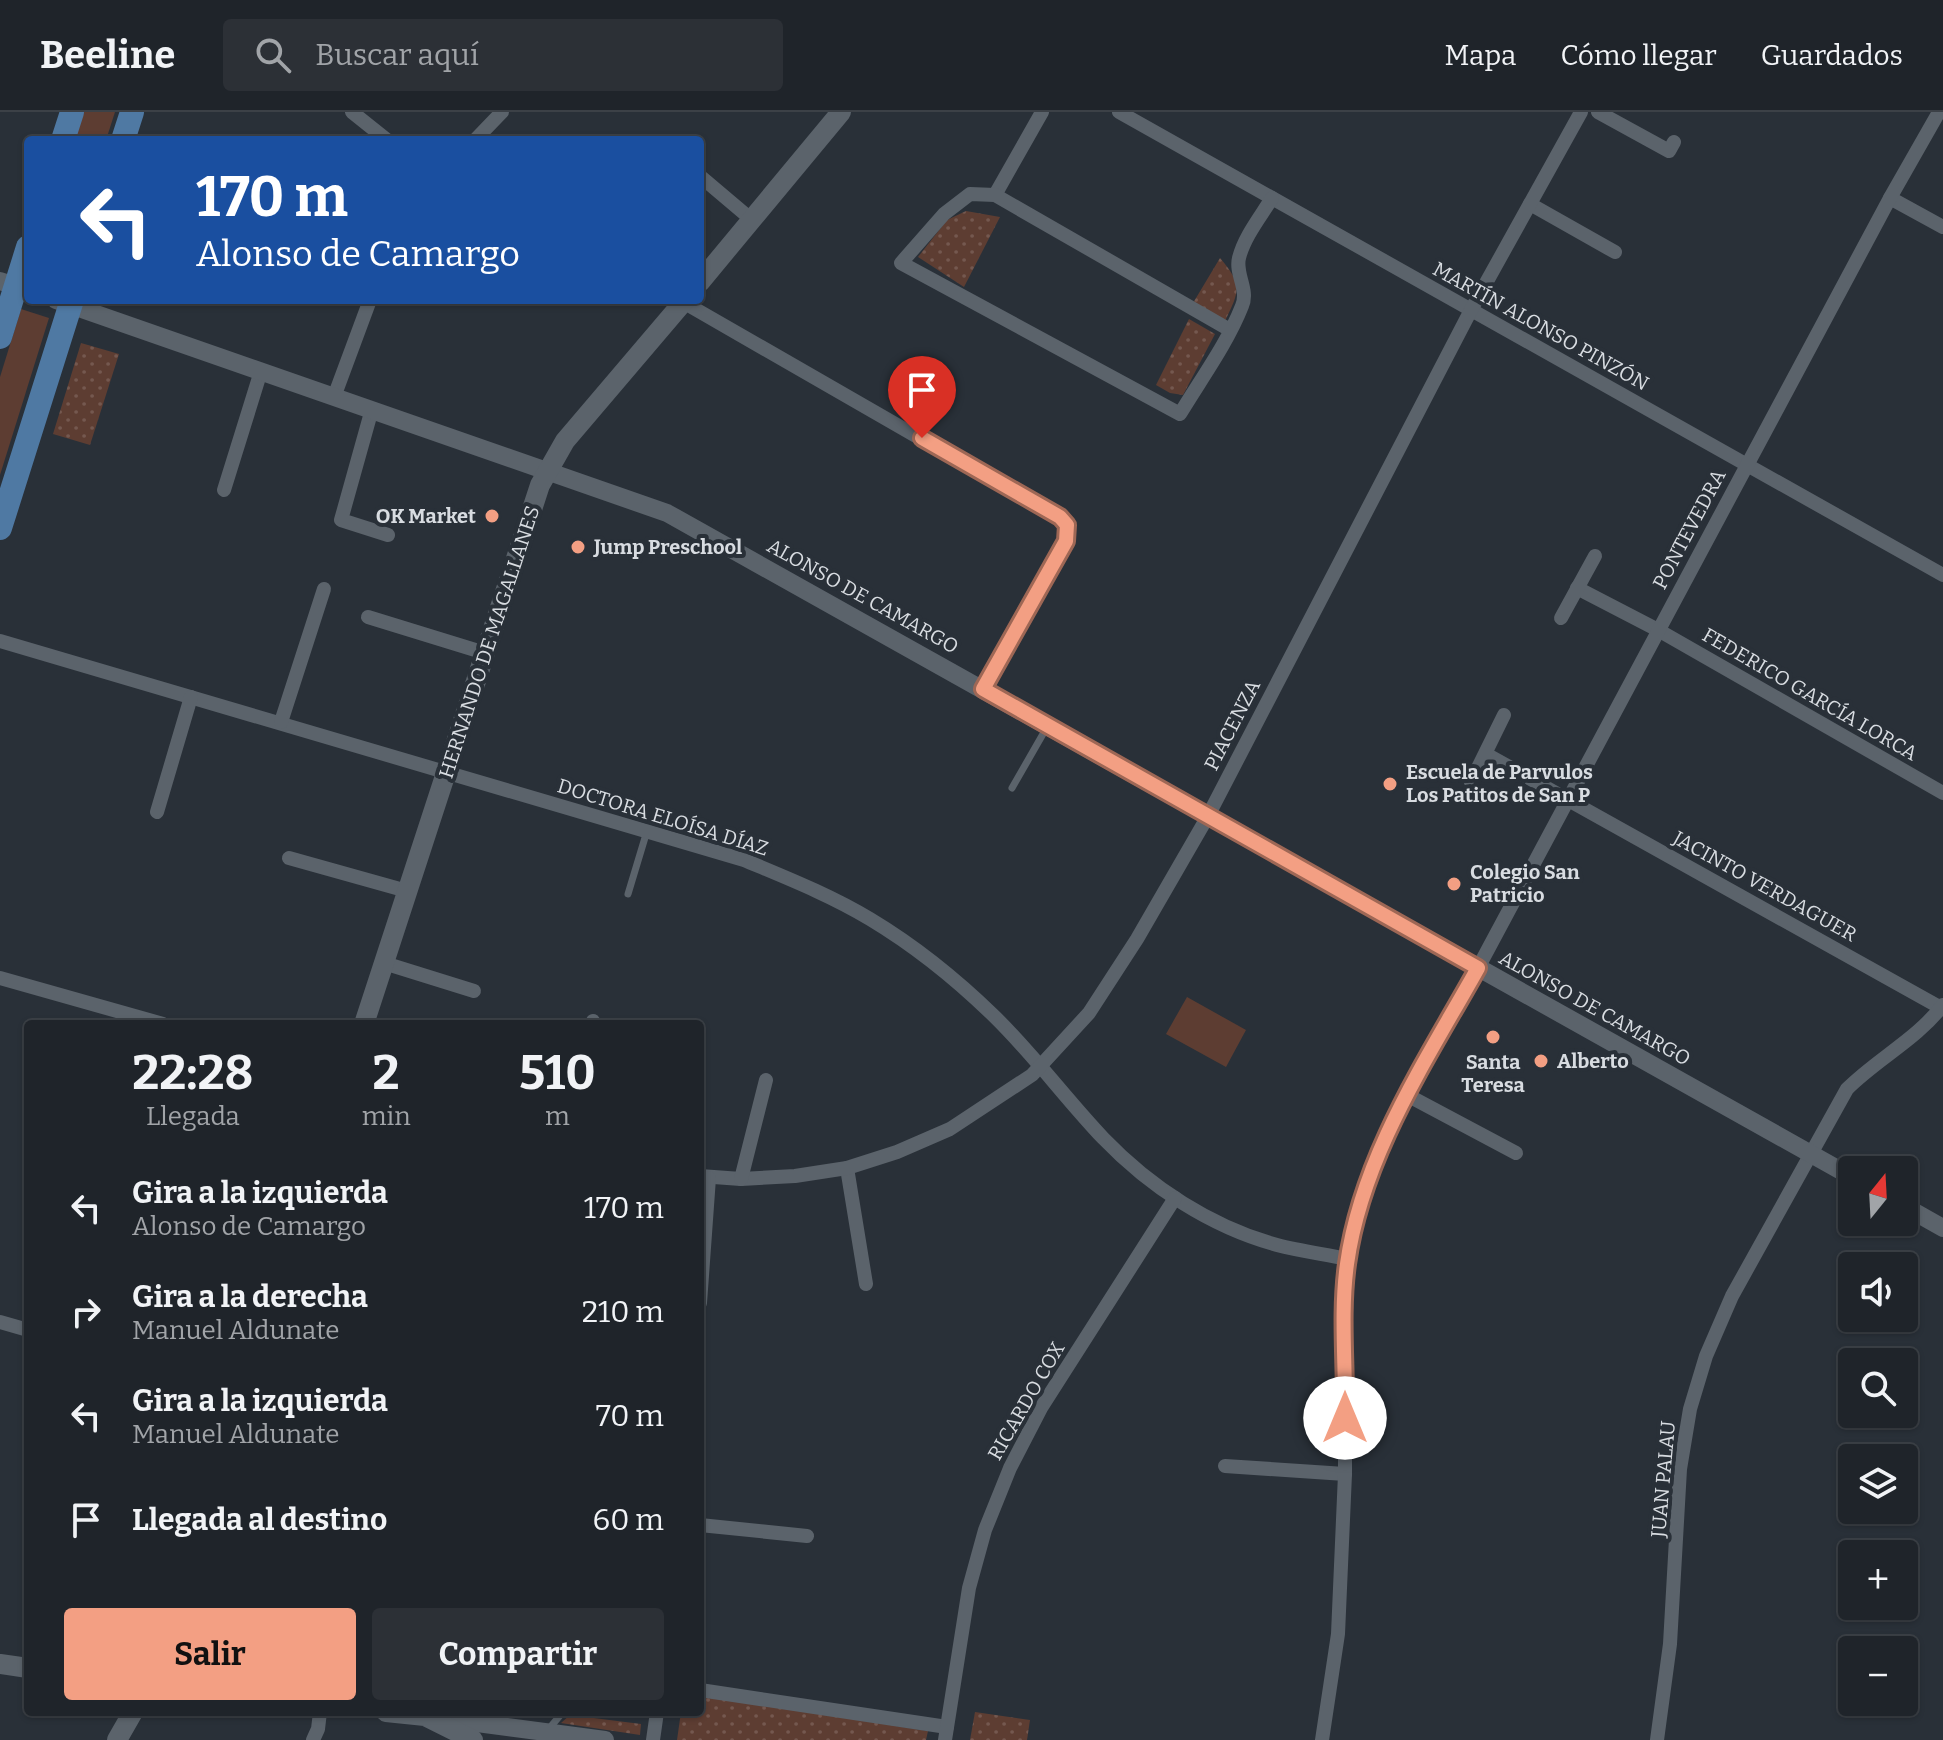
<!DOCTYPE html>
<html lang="es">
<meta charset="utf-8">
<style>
:root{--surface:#1f242a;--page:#2c3036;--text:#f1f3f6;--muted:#a1a4a8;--line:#3c4147;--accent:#f39f83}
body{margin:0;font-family:Bitter,serif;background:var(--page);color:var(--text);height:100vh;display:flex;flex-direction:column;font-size:30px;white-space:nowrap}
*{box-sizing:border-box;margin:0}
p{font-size:26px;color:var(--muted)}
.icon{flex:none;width:44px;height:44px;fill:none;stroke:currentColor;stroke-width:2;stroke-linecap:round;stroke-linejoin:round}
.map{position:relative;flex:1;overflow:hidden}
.side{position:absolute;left:24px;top:908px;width:680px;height:696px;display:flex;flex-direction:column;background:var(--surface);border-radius:8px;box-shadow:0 2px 6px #0004,0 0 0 2px var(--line)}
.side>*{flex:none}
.top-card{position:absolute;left:24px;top:24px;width:680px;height:168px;border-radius:8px;box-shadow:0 2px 6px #0004,0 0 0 2px var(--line);background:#1a4fa0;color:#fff;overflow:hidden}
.needle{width:52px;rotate:18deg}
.fabs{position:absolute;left:1838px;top:1044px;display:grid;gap:16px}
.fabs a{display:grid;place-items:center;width:80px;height:80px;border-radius:8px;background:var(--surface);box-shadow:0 2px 6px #0004,0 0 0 2px var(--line);font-size:40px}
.pin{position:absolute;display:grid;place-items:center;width:68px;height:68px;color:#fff;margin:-82px -34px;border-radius:50% 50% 50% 0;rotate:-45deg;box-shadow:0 0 8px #0007}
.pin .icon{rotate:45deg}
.me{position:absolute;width:88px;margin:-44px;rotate:0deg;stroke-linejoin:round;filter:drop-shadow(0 0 6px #0008)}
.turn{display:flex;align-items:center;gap:28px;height:168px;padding:0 40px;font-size:36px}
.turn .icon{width:104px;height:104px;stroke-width:2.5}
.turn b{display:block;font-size:56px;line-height:68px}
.eta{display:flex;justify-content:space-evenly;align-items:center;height:136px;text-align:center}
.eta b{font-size:48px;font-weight:700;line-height:56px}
.action{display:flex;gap:16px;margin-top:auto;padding:16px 40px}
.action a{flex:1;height:92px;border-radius:8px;background:var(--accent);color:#111;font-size:32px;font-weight:700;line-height:92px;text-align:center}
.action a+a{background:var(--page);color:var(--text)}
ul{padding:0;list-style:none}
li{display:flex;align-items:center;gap:24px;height:104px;padding:0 40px}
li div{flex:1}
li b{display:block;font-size:30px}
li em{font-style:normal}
header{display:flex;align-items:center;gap:48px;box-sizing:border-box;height:112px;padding:0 40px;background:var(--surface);border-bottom:2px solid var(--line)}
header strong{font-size:38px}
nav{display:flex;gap:44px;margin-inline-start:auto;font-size:28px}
.search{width:560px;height:72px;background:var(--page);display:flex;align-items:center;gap:20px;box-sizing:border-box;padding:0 28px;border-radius:8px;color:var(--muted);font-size:30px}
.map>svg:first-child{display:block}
</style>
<header>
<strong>Beeline</strong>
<div class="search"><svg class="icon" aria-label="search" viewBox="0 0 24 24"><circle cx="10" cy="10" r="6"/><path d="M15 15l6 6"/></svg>Buscar aquí</div>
<nav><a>Mapa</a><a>Cómo llegar</a><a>Guardados</a></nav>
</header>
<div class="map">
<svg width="1943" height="1628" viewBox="0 0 1943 1628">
<defs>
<pattern id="grass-dots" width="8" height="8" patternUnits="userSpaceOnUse" patternTransform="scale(2)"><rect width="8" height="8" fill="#5d3d32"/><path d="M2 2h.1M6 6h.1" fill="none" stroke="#74584f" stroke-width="1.8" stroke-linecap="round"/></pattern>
</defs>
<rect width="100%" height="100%" fill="#293038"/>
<g fill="url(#grass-dots)">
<path d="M 966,99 L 1000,105 L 964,175 L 918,145 L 947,108 Z"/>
<path d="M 1220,146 C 1243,173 1240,178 1225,209 L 1193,191 Z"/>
<path d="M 1189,207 L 1215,222 L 1183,283 L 1170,281 L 1156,273 Z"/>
<path d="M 81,231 L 119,242 L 90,333 L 53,322 Z"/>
<path d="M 700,1583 L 928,1619 L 926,1628 L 677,1628 L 681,1600 L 700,1600 Z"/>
<path d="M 975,1600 L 1030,1608 L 1027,1628 L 970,1628 Z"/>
<path d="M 570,1603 L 641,1612 L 640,1623 L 561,1611 Z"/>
</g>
<g fill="#5d3d32">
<path d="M 84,0 L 115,0 L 106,28 L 75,28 Z"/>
<path d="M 21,197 L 49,206 L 0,363 L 0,265 Z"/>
<path d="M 1187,885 L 1246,918 L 1226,955 L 1166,922 Z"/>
</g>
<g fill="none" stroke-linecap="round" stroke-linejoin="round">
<g stroke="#5b636b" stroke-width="7">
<path d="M 1012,676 L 1047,615"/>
<path d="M 628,782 L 647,719"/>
<path d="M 547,1619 L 563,1600"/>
</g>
<g stroke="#5b636b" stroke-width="14">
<path d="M 352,0 L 387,28"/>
<path d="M 1119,0 L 1943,463"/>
<path d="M 1598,0 L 1669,39 L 1674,30"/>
<path d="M 475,28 L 502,0"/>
<path d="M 700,64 L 752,108"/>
<path d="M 995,83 L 1042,0"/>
<path d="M 1890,86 L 1943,115"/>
<path d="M 1530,92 L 1615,140"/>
<path d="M 683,190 L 1064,409 L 1068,419 L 1066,429 L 983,577"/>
<path d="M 1230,218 L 995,83 L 970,82 L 944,102 L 901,151 L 1180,302 C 1201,267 1227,232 1242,194 C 1249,178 1235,162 1239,146 C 1244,125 1261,104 1272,86"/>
<path d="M 334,285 L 370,188"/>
<path d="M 372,297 L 341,408 L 388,423"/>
<path d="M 224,378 L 261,259"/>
<path d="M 1577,476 L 1658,518 L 1943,681"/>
<path d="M 368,505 L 485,541"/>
<path d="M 1561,506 L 1595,444"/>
<path d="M 0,529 L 744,748 C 787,766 830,783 870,807 C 915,834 957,868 994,904 C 1033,942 1066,987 1103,1026 C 1150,1075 1211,1115 1277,1133 C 1300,1139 1324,1142 1348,1147"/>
<path d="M 281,610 L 324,477"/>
<path d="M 1486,642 L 1941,896"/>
<path d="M 1471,670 L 1504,603"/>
<path d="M 157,700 L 191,585"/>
<path d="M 289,746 L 407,779"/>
<path d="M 384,851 L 474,879"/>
<path d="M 0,866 L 163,912"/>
<path d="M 592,912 L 593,909"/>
<path d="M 1407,983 L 1516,1041"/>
<path d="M 847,1056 L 866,1172"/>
<path d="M 700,1064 L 741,1067 L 795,1064 L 847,1056 L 897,1040 L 950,1017 L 1032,963 L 1089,901 L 1137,827 L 1208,704 L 1471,198 L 1581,0"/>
<path d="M 741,1067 L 766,968"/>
<path d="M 700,1191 L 709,1066"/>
<path d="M 0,1210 L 28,1218"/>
<path d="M 1225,1354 L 1345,1362"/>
<path d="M 700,1413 L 807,1424"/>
<path d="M 700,1578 L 947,1615"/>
<path d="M 313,1628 L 318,1617 L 320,1600"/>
<path d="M 653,1628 L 657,1600"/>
<path d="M 945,1628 L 969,1476 L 985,1418 L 1010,1356 L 1041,1296 L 1175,1086"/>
<path d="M 1322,1628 L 1338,1522 L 1345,1362 L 1345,1165 L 1355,1116 L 1373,1059 L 1407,983 L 1478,856 L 1890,86 L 1939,0"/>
<path d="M 1657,1628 L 1670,1532 L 1680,1357 L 1690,1297 L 1706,1244 L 1732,1184 L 1847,977 C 1877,947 1917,927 1943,893"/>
</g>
<g stroke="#5b636b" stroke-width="18">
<path d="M 0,169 L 28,178"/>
<path d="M 56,188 L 667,401 L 1852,1065"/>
<path d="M 1904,1094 L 1943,1116"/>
<path d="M 432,1605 L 605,1628"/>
</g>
<g stroke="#5b636b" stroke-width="20">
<path d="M 700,170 L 841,0"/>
<path d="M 364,912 L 540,373 L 565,329 L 685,188"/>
<path d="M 0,1552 L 28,1556"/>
<path d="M 386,1600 L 425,1604 L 473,1628"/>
<path d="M 117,1628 L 133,1600"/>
</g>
<g stroke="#4f79a3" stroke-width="24">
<path d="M 63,28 L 72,0"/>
<path d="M 123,28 L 132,0"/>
<path d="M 0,225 L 28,135"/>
<path d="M 0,416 L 72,188"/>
</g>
</g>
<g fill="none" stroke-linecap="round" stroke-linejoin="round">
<defs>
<path id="route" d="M 922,326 L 1060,405 L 1067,413 L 1066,429 L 983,577 L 1478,856 C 1426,949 1362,1044 1347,1152 C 1340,1202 1346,1255 1345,1306"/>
</defs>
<use href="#route" stroke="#9e6755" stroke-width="20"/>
<use href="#route" stroke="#f39f83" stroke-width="14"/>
</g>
<g fill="#f39f83" stroke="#293038" stroke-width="3">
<circle cx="492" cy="404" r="8"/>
<circle cx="578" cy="435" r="8"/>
<circle cx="1390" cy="672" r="8"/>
<circle cx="1454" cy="772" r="8"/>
<circle cx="1493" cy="925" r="8"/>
<circle cx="1541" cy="949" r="8"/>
</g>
<g text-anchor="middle" stroke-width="8" stroke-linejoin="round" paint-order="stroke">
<g font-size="20" fill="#d8dce1" stroke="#293038">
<text transform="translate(1541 214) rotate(29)" y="7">MARTÍN ALONSO PINZÓN</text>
<text transform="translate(1689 417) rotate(-62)" y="7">PONTEVEDRA</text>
<text transform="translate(863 484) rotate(29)" y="7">ALONSO DE CAMARGO</text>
<text transform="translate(489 530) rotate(-72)" y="7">HERNANDO DE MAGALLANES</text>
<text transform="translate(1810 582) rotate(30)" y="7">FEDERICO GARCÍA LORCA</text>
<text transform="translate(1232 613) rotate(-63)" y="7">PIACENZA</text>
<text transform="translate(663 705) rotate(17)" y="7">DOCTORA ELOÍSA DÍAZ</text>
<text transform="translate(1765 774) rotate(29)" y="7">JACINTO VERDAGUER</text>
<text transform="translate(1595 896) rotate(29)" y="7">ALONSO DE CAMARGO</text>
<text transform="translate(1026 1289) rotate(-60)" y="7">RICARDO COX</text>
<text transform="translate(1663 1367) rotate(-85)" y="7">JUAN PALAU</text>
</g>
<g font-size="20" font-weight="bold" fill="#d8dce1" stroke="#293038" text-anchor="start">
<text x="476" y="411" text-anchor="end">OK Market</text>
<text x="594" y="442">Jump Preschool</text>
<text x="1406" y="667">Escuela de Parvulos<tspan x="1406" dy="23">Los Patitos de San P</tspan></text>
<text x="1470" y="767">Colegio San<tspan x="1470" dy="23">Patricio</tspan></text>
<text x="1557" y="956">Alberto</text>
<text x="1493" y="957" text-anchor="middle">Santa<tspan x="1493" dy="23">Teresa</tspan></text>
</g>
</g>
</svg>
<div class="fabs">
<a><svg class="needle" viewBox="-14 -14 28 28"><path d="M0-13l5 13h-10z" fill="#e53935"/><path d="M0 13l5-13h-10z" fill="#a1a4a8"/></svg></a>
<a><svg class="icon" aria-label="sound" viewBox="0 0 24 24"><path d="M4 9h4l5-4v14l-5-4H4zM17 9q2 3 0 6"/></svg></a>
<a><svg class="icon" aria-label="search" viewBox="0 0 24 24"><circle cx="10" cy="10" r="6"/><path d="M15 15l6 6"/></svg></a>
<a><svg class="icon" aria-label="layers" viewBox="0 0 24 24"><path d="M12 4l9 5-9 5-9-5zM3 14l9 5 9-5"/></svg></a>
<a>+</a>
<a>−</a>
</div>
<div class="pin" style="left:922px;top:326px;background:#d93025"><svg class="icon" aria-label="arrive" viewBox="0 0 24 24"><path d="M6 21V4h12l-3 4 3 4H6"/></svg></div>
<svg class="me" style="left:1345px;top:1306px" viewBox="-20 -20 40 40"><circle r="19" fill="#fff"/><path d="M0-13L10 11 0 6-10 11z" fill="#f39f83"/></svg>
<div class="top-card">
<div class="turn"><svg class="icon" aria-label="left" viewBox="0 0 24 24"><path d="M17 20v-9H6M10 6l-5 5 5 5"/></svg><div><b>170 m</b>Alonso de Camargo</div></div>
</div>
<section class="side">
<div class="eta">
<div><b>22:28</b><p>Llegada</p></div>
<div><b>2</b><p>min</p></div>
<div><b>510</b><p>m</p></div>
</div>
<ul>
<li><svg class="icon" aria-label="left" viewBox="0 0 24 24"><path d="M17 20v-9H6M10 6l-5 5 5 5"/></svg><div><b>Gira a la izquierda</b><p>Alonso de Camargo</p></div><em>170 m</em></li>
<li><svg class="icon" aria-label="right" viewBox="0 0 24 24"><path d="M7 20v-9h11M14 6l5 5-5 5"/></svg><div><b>Gira a la derecha</b><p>Manuel Aldunate</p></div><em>210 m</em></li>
<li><svg class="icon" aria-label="left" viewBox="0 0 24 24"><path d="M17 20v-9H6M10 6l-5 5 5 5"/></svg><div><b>Gira a la izquierda</b><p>Manuel Aldunate</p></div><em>70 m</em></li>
<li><svg class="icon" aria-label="arrive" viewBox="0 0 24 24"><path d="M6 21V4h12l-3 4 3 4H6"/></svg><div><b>Llegada al destino</b></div><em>60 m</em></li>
</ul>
<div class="action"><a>Salir</a><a>Compartir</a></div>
</section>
</div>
